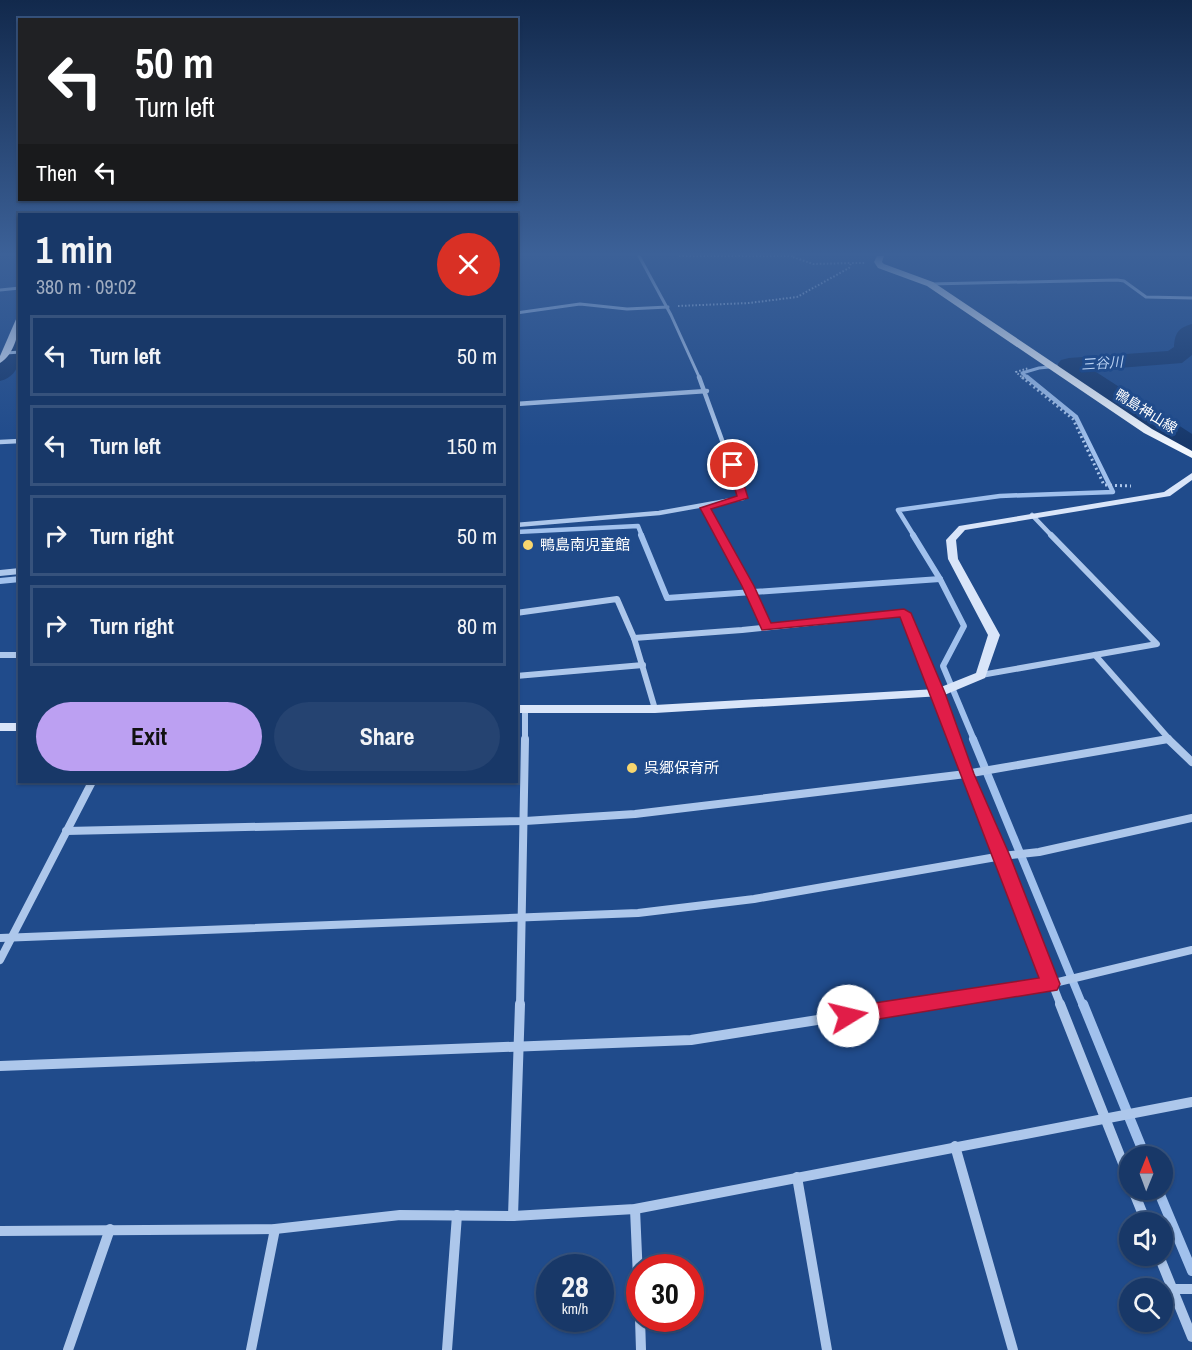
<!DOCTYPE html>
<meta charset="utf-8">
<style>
:root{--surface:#183868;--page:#254371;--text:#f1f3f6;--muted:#9facc0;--line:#36527c;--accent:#bca0f2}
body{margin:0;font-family:"Archivo Narrow","Noto Sans JP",sans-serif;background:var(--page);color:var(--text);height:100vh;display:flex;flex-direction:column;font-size:22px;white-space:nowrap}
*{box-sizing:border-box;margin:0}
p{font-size:20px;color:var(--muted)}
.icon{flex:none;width:33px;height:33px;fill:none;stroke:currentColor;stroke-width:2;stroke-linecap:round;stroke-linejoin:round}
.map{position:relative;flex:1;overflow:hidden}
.side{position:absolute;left:18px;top:213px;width:500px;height:570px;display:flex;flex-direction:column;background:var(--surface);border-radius:0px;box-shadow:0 2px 4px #0004,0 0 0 2px var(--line)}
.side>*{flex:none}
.guide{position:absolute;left:18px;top:18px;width:500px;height:183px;border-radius:0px;box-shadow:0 2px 4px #0004,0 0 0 2px var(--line);background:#202124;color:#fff;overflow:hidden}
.needle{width:39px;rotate:1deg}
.tools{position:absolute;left:1119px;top:1146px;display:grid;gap:12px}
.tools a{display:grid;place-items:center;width:54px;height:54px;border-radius:50%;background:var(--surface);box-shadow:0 2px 4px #0004,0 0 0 2px var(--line);font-size:30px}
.speed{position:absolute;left:536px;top:1254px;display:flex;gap:12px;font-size:30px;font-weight:700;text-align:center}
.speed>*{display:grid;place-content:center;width:78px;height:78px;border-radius:50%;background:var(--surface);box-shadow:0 2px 4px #0004,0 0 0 2px var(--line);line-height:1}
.speed small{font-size:15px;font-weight:400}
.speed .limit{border:9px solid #d22;background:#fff;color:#111}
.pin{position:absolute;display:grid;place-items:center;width:51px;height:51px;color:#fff;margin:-26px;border:3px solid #fff;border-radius:50%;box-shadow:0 2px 6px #0007}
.me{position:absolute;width:66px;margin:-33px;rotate:81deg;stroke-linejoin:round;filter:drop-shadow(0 0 4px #0008)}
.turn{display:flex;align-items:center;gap:21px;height:126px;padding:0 18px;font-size:27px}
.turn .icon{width:78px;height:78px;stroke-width:2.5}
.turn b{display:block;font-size:42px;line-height:51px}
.then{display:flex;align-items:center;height:57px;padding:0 18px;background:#0003;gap:12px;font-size:22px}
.round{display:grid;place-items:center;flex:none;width:63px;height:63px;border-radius:32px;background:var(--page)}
.summary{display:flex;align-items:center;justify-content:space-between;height:102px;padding:0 18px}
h1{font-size:36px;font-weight:700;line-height:45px}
.action{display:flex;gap:12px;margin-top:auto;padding:12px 18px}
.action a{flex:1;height:69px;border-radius:36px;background:var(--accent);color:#111;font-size:24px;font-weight:700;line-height:69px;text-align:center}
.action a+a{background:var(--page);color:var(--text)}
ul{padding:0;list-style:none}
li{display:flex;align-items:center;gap:18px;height:81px;margin:0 12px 9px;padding:0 6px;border:3px solid var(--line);border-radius:0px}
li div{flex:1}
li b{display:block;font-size:22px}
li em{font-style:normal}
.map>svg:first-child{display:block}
</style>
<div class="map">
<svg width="1192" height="1350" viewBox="0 0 1192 1350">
<rect width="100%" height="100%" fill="#204b8b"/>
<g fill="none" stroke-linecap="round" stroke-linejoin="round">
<g stroke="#a1c1ed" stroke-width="3">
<path d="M 7,358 L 11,357"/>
<path d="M 1029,379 L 1022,373 L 1039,368 L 1069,365"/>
</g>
<g stroke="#a1c1ed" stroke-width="4.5">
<path d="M 516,532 L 638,526 L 642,536"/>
<path d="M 914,536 L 898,510 L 1000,496 L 1113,492 L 1076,417 L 1027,377"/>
</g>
<g stroke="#a1c1ed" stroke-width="6">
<path d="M 641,535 L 667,598 L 940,579"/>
<path d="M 913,535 L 940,579 L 964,626 L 943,666 L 974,740"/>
<path d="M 0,581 L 20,579"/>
</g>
<path stroke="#a1c1ed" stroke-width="8" d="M 973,739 L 1083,1006"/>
<g stroke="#a1c1ed" stroke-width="10">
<path d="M 1083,1004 L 1145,1156"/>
<path d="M 1158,1190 L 1192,1271"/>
</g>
<g fill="#16376a" fill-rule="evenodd">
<path d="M 1192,324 L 1192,355 L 1182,363 L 1093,370 L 1192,434 L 1192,454 L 1182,452 L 1061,370 L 1057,365 L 1061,360 L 1069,358 L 1168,351 L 1174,347 C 1175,333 1178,328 1192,324 Z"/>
<path d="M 20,331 C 20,351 24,375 0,381 L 0,356 L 12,333 Z"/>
</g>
<g stroke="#adc7eb" stroke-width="2" stroke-dasharray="1.5 2" stroke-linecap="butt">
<path d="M 679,256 L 793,256"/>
<path d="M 793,257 L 813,264 L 851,263"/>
<path d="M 678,306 L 749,303 L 797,297 L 849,268 L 851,263 L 866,263"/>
<path d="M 1024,379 L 1016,372 L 1029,368"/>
</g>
<path stroke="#adc7eb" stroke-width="3" stroke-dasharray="2 3" stroke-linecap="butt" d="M 1022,377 L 1073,419 L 1104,485 L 1131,486"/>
<g stroke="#adc7eb" stroke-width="3">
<path d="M 639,256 L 671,315 L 700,379"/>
<path d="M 930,284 L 1117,280 L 1124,281 L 1146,297 L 1192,298"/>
<path d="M 0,290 L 20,288"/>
<path d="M 516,313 L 580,304 L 627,309 L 668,307"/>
<path d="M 6,353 L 20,352"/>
</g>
<g stroke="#adc7eb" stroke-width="4.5">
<path d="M 516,404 L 707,391"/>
<path d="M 0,442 L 20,441"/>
<path d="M 705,508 L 720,536"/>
<path d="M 1032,515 L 1052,536"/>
<path d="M 516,525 L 659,513 L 743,498 L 699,377"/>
</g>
<g stroke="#adc7eb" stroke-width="6">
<path d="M 720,535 L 767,627"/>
<path d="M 0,573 L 20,571"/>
<path d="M 516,613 L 617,599 L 634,638 L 655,709"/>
<path d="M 634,638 L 742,630 L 904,613 L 938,693 L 954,740"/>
<path d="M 0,655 L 20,655"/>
<path d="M 1095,655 L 1170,740"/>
<path d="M 981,675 L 1157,644 L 1051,535"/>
<path d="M 516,676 L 643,665"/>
<path d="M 525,740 L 525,709"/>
<path d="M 1159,740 L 1168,739"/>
</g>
<g stroke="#adc7eb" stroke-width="8">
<path d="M 954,739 L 966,774 L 1002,856 L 1061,1006"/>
<path d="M 1168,739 L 1192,762"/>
<path d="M 66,831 L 525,821 L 635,814 L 966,774 L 1168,739"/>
<path d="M 0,938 L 638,913 L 754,899 L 1002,856 L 1039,852 L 1192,818"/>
<path d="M 0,960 L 92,782"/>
<path d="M 520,1006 L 525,739"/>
<path d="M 909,1006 L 1050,984 L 1192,950"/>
</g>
<g stroke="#adc7eb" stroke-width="10">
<path d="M 1060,1004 L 1130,1181"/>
<path d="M 0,1066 L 691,1040 L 919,1004"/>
<path d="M 955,1146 L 1013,1350"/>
<path d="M 797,1177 L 827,1350"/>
<path d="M 1133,1190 L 1146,1222"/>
<path d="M 635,1209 L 639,1301"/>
<path d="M 513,1216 L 520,1004"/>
<path d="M 0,1231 L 275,1229 L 400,1215 L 513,1216 L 635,1209 L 1192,1102"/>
<path d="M 1159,1256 L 1192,1337"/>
<path d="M 1173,1289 L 1192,1289"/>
<path d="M 640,1318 L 641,1350"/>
<path d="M 68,1350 L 110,1229"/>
<path d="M 251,1350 L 275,1229"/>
<path d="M 447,1350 L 457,1215"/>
</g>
<g fill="#d9e5f9" fill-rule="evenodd">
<path d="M 20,315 C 20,331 14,355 0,363 L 0,356 L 17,317 Z"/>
<path d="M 1192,473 L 1192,480 L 1170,496 L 965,530 L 956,540 L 958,559 L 1000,635 L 985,678 L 942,696 L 655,713 L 516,713 L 516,705 L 655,705 L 936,689 L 976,673 L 988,635 L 948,559 L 946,540 L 959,526 L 1164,492 Z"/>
<rect x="0" y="723" width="20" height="8"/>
</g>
<path fill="#f2f7fe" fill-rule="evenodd" d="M 877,256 L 884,256 L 882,262 L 884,264 L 933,282 L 1152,429 L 1192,451 L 1192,458 L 1144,433 L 927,286 L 878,268 L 874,262 Z"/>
</g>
<linearGradient id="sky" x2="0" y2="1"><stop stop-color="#12294c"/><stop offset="0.57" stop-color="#3c6198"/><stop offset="1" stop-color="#3c6198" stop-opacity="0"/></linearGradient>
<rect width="1192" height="446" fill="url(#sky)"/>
<path fill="#e11d48" stroke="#92132f" stroke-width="1.5" d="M 733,462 L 738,465 L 748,498 L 711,509 L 754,586 L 771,623 L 904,609 L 911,613 L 945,693 L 974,774 L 1010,856 L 1060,984 L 1057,990 L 848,1024 L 841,1022 L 839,1016 L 841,1010 L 848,1007 L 1039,978 L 900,617 L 762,630 L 742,586 L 700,508 L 737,496 L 728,465 Z"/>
<g fill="#f8d66e" stroke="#204b8b" stroke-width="2">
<circle cx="528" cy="545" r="6"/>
<circle cx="632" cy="768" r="6"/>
</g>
<g text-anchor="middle" stroke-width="6" stroke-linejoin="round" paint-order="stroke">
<g font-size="14" font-style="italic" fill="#b9d1f2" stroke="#204b8b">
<text transform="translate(1102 363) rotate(-4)" y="5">三谷川</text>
</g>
<g font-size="14" fill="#fff" stroke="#204b8b">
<text transform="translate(1146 411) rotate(32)" y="5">鴨島神山線</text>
</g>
<g font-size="15" fill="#fff" stroke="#204b8b" text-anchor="start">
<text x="540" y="550">鴨島南児童館</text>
<text x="644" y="773">呉郷保育所</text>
</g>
</g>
</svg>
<div class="tools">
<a><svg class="needle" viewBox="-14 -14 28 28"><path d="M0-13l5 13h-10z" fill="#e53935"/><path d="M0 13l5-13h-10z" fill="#9facc0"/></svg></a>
<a><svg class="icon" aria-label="sound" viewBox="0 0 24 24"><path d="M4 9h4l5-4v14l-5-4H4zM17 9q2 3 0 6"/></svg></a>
<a><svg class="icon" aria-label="search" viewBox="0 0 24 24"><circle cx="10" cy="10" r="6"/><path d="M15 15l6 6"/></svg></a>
</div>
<div class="speed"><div>28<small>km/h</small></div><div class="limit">30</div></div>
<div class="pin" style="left:733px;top:465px;background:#d93025"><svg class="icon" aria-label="arrive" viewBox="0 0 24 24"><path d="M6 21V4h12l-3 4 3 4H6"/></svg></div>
<svg class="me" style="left:848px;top:1016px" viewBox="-20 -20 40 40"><circle r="19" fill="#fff"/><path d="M0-13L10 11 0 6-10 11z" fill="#e11d48"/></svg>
<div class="guide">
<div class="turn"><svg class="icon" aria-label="left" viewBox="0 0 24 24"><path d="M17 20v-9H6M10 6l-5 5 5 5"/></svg><div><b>50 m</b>Turn left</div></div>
<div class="then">Then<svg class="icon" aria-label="left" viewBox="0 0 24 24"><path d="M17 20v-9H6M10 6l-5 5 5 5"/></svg></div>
</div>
<section class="side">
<div class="summary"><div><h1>1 min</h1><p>380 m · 09:02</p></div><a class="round" style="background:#d93025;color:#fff"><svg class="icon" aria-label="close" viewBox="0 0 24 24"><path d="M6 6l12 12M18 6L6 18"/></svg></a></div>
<ul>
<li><svg class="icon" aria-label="left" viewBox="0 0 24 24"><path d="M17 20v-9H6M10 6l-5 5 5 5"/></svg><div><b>Turn left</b></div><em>50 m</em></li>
<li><svg class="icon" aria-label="left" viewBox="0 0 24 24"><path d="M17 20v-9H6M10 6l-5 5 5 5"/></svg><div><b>Turn left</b></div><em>150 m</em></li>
<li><svg class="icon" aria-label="right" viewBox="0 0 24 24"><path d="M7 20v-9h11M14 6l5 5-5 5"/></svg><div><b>Turn right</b></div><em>50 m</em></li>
<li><svg class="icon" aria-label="right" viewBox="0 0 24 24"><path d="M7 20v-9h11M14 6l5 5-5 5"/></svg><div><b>Turn right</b></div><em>80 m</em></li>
</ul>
<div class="action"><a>Exit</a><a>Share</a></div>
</section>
</div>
